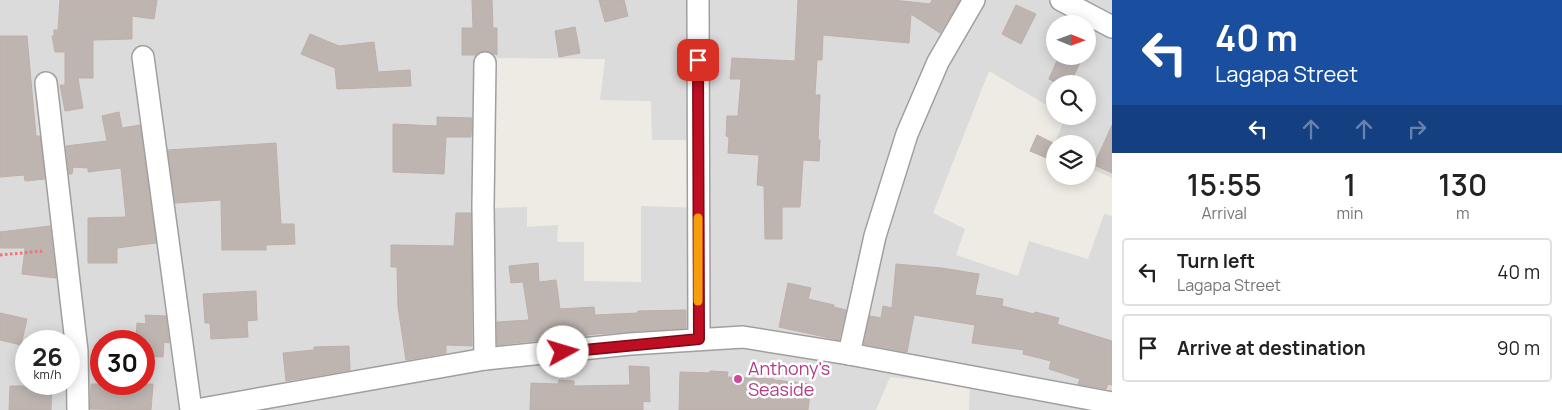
<!DOCTYPE html>
<style>
:root{--surface:#fff;--page:#f6f6f6;--text:#222;--muted:#767676;--line:#e0e0e0}
body{margin:0;font-family:Manrope,sans-serif;background:var(--page);color:var(--text);height:100vh;display:flex;flex-direction:column;font-size:19px;white-space:nowrap}
*{box-sizing:border-box;margin:0}
p{font-size:16px;color:var(--muted)}
.icon{flex:none;width:28px;height:28px;fill:none;stroke:currentColor;stroke-width:2;stroke-linecap:round;stroke-linejoin:round}
.map{position:relative;flex:1;overflow:hidden}
.details{display:flex;flex-direction:column;background:var(--surface);width:450px}
.details>*{flex:none}
.banner{background:#1a4fa0;color:#fff;overflow:hidden}
.needle{width:32px;rotate:91deg}
.controls{position:absolute;left:1046px;top:15px;display:grid;gap:10px}
.controls a{display:grid;place-items:center;width:50px;height:50px;border-radius:50%;background:var(--surface);box-shadow:0 2px 12px #0003;font-size:25px}
.speed{position:absolute;left:15px;top:330px;display:flex;gap:10px;font-size:25px;font-weight:700;text-align:center}
.speed>*{display:grid;place-content:center;width:65px;height:65px;border-radius:50%;background:var(--surface);box-shadow:0 2px 12px #0003;line-height:1}
.speed small{font-size:12px;font-weight:400}
.speed .limit{border:8px solid #d22;background:#fff;color:#111}
.pin{position:absolute;display:grid;place-items:center;width:42px;height:42px;color:#fff;margin:-21px;border-radius:10px;box-shadow:0 2px 8px #0006}
.me{position:absolute;width:55px;margin:-28px;rotate:84deg;stroke-linejoin:round;filter:drop-shadow(0 0 4px #0008)}
.turn{display:flex;align-items:center;gap:18px;height:105px;padding:0 20px;font-size:22px}
.turn .icon{width:65px;height:65px;stroke-width:2.5}
.turn b{display:block;font-size:35px;line-height:42px}
.lanes{display:flex;align-items:center;height:48px;padding:0 20px;background:#0003;justify-content:center;gap:25px;direction:ltr}
.lanes .off{opacity:.35}
.eta{display:flex;justify-content:space-evenly;align-items:center;height:85px;text-align:center}
.eta b{font-size:30px;font-weight:600;line-height:35px}
ul{padding:0;list-style:none}
li{display:flex;align-items:center;gap:15px;height:68px;margin:0 10px 8px;padding:0 10px;border:2px solid var(--line);border-radius:5px}
li div{flex:1}
li b{display:block;font-size:19px}
li em{font-style:normal}
main{display:flex;flex:1;min-height:0}
.map>svg:first-child{display:block}
</style>
<main>
<div class="map">
<svg width="1112" height="410" viewBox="0 0 1112 410">
<rect width="100%" height="100%" fill="#eeeae4"/>
<path fill="#dcdbdb" fill-rule="evenodd" d="M 0,0 L 1112,0 L 1112,178 L 1088,167 L 1088,144 L 1055,144 L 1055,154 L 1051,152 L 1066,116 L 1088,116 L 1088,84 L 1055,84 L 1055,110 L 989,71 L 933,213 L 965,229 L 956,255 L 1018,276 L 1029,241 L 1088,259 L 1104,214 L 1112,216 L 1112,410 L 969,410 L 970,385 L 890,377 L 876,410 L 0,410 ZM 1055,24 L 1088,24 L 1088,56 L 1055,56 ZM 496,58 L 605,59 L 600,100 L 651,101 L 652,140 L 704,140 L 702,208 L 641,206 L 641,282 L 584,281 L 584,242 L 557,242 L 558,225 L 527,227 L 527,207 L 494,208 ZM 26,341 L 69,341 L 69,384 L 26,384 ZM 101,341 L 144,341 L 144,384 L 101,384 Z"/>
<g fill="#beb5b1" stroke="#beafa8">
<path d="M 60,0 L 157,0 L 154,19 L 132,16 L 132,39 L 93,40 L 93,78 L 78,78 L 83,108 L 65,111 L 60,85 L 65,85 L 65,52 L 55,52 L 52,36 L 54,36 L 54,30 L 58,30 Z"/>
<path d="M 472,0 L 492,0 L 493,28 L 497,28 L 497,55 L 485,51 L 476,55 L 462,55 L 462,28 L 473,28 Z"/>
<path d="M 599,0 L 624,0 L 628,16 L 605,22 Z"/>
<path d="M 798,0 L 893,0 L 930,4 L 932,0 L 960,0 L 940,33 L 911,14 L 909,43 L 823,35 L 822,60 L 817,60 L 815,95 L 820,95 L 818,140 L 820,140 L 819,161 L 803,160 L 800,207 L 782,207 L 782,239 L 765,239 L 764,186 L 757,185 L 759,155 L 728,153 L 729,137 L 726,136 L 727,116 L 738,116 L 741,79 L 730,79 L 732,58 L 795,61 Z"/>
<path d="M 1016,5 L 1036,14 L 1021,44 L 1002,34 Z"/>
<path d="M 575,27 L 580,53 L 559,57 L 555,31 Z"/>
<path d="M 310,34 L 339,46 L 374,42 L 378,72 L 410,70 L 411,86 L 337,89 L 335,68 L 301,54 Z"/>
<path d="M 0,36 L 27,36 L 36,136 L 40,136 L 45,179 L 25,181 L 24,175 L 0,177 Z"/>
<path d="M 1059,56 L 1083,56 L 1070,84 L 1058,84 L 1049,79 Z"/>
<path d="M 119,112 L 122,128 L 140,125 L 156,243 L 117,248 L 117,263 L 88,263 L 88,218 L 126,217 L 121,168 L 88,172 L 88,168 L 73,167 L 72,174 L 69,174 L 66,146 L 107,141 L 102,116 Z"/>
<path d="M 437,117 L 472,118 L 471,137 L 446,137 L 444,174 L 393,172 L 393,124 L 437,126 Z"/>
<path d="M 1112,125 L 1112,173 L 1094,165 Z"/>
<path d="M 1037,135 L 1055,144 L 1049,159 L 1030,151 Z"/>
<path d="M 276,143 L 281,224 L 294,224 L 295,244 L 266,245 L 266,250 L 222,250 L 221,200 L 175,203 L 168,150 Z"/>
<path d="M 456,213 L 471,213 L 472,346 L 446,345 L 446,353 L 406,360 L 398,307 L 397,267 L 391,267 L 391,245 L 454,246 Z"/>
<path d="M 50,226 L 56,278 L 22,274 L 25,248 L 0,248 L 0,232 Z"/>
<path d="M 538,263 L 539,282 L 556,280 L 560,309 L 594,307 L 595,315 L 638,313 L 638,311 L 686,310 L 686,328 L 596,334 L 497,345 L 497,322 L 529,320 L 523,282 L 511,283 L 509,266 Z"/>
<path d="M 896,264 L 942,268 L 979,274 L 975,295 L 1003,299 L 1002,306 L 1034,314 L 1035,312 L 1059,318 L 1057,324 L 1112,341 L 1112,385 L 1108,384 L 1106,389 L 1078,384 L 1080,379 L 1049,369 L 1051,361 L 1023,354 L 1024,350 L 972,343 L 975,325 L 914,315 L 907,352 L 864,344 L 870,316 L 881,318 L 883,306 L 892,308 Z"/>
<path d="M 788,283 L 811,288 L 808,299 L 834,305 L 834,307 L 846,310 L 839,340 L 779,327 Z"/>
<path d="M 256,291 L 257,320 L 247,321 L 248,337 L 211,339 L 210,323 L 205,323 L 203,294 Z"/>
<path d="M 0,313 L 27,319 L 21,345 L 0,340 Z"/>
<path d="M 145,315 L 166,316 L 169,343 L 164,342 L 163,357 L 144,356 L 144,341 L 136,340 L 137,323 L 146,324 Z"/>
<path d="M 349,346 L 350,370 L 286,381 L 283,353 L 314,350 L 314,347 Z"/>
<path d="M 629,366 L 649,367 L 650,402 L 643,401 L 643,410 L 530,410 L 531,383 L 558,384 L 559,380 L 574,381 L 574,386 L 630,385 Z"/>
<path d="M 710,371 L 728,372 L 727,377 L 774,379 L 774,380 L 811,384 L 808,410 L 679,410 L 680,372 L 710,373 Z"/>
<path d="M 29,384 L 52,384 L 51,410 L 9,410 L 10,386 L 29,386 Z"/>
<path d="M 91,384 L 153,384 L 151,410 L 90,409 Z"/>
</g>
<g fill="none" stroke-linecap="round" stroke-linejoin="round">
<defs>
<g id="minor">
<path d="M 698,0 L 699,339"/>
<path d="M 1061,0 L 1112,27"/>
<path d="M 143,57 L 191,410"/>
<path d="M 46,83 L 77,351 L 78,410"/>
<path d="M 849,354 L 875,236 L 907,134 L 938,62 L 974,0"/>
<path d="M 485,359 L 483,206 L 485,63"/>
<path d="M 196,410 L 485,359 L 630,344 L 743,337 L 849,354 L 1112,403"/>
</g>
</defs>
<use href="#minor" stroke="#9f9f9f" stroke-width="24"/>
<path stroke="#f07475" stroke-width="3" stroke-dasharray="2.5 2.5" stroke-linecap="butt" d="M 0,255 L 44,251"/>
<use href="#minor" stroke="#fff" stroke-width="21"/>
</g>
<g fill="none" stroke-linecap="round" stroke-linejoin="round">
<defs>
<path id="route" d="M 563,352 L 699,339 L 698,60"/>
</defs>
<use href="#route" stroke="#7b0916" stroke-width="12"/>
<use href="#route" stroke="#bd0e22" stroke-width="9"/>
<path stroke="#f59e0b" stroke-width="9" d="M 698,218 L 698,301"/>
</g>
<circle fill="#d1479c" stroke="#fff" stroke-width="2" cx="738" cy="379" r="5"/>
<g text-anchor="middle" stroke-width="5" stroke-linejoin="round" paint-order="stroke">
<g font-size="18" fill="#b23c85" stroke="#fff" text-anchor="start">
<text x="748" y="375">Anthony's<tspan x="748" dy="21">Seaside</tspan></text>
</g>
</g>
</svg>
<div class="controls">
<a><svg class="needle" viewBox="-14 -14 28 28"><path d="M0-13l5 13h-10z" fill="#e53935"/><path d="M0 13l5-13h-10z" fill="#767676"/></svg></a>
<a><svg class="icon" aria-label="search" viewBox="0 0 24 24"><circle cx="10" cy="10" r="6"/><path d="M15 15l6 6"/></svg></a>
<a><svg class="icon" aria-label="layers" viewBox="0 0 24 24"><path d="M12 4l9 5-9 5-9-5zM3 14l9 5 9-5"/></svg></a>
</div>
<div class="speed"><div>26<small>km/h</small></div><div class="limit">30</div></div>
<div class="pin" style="left:698px;top:60px;background:#d93025"><svg class="icon" aria-label="arrive" viewBox="0 0 24 24"><path d="M6 21V4h12l-3 4 3 4H6"/></svg></div>
<svg class="me" style="left:563px;top:352px" viewBox="-20 -20 40 40"><circle r="19" fill="#fff"/><path d="M0-13L10 11 0 6-10 11z" fill="#bd0e22"/></svg>
</div>
<section class="details">
<div class="banner">
<div class="turn"><svg class="icon" aria-label="left" viewBox="0 0 24 24"><path d="M17 20v-9H6M10 6l-5 5 5 5"/></svg><div><b>40 m</b>Lagapa Street</div></div>
<div class="lanes"><svg class="icon" aria-label="left" viewBox="0 0 24 24"><path d="M17 20v-9H6M10 6l-5 5 5 5"/></svg><svg class="icon off" aria-label="ahead" viewBox="0 0 24 24"><path d="M12 20V5M6 11l6-6 6 6"/></svg><svg class="icon off" aria-label="ahead" viewBox="0 0 24 24"><path d="M12 20V5M6 11l6-6 6 6"/></svg><svg class="icon off" aria-label="right" viewBox="0 0 24 24"><path d="M7 20v-9h11M14 6l5 5-5 5"/></svg></div>
</div>
<div class="eta">
<div><b>15:55</b><p>Arrival</p></div>
<div><b>1</b><p>min</p></div>
<div><b>130</b><p>m</p></div>
</div>
<ul>
<li><svg class="icon" aria-label="left" viewBox="0 0 24 24"><path d="M17 20v-9H6M10 6l-5 5 5 5"/></svg><div><b>Turn left</b><p>Lagapa Street</p></div><em>40 m</em></li>
<li><svg class="icon" aria-label="arrive" viewBox="0 0 24 24"><path d="M6 21V4h12l-3 4 3 4H6"/></svg><div><b>Arrive at destination</b></div><em>90 m</em></li>
</ul>
</section>
</main>
